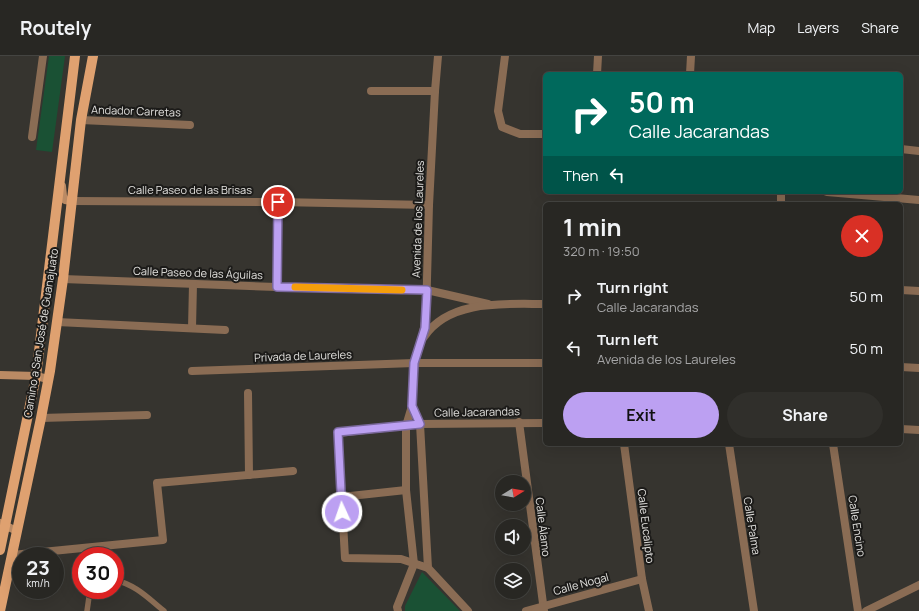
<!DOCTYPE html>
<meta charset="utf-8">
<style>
:root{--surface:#282723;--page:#302f2b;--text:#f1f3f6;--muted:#a5a5a6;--line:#444441;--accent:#bca0f2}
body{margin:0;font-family:Manrope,sans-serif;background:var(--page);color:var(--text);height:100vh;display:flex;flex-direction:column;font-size:15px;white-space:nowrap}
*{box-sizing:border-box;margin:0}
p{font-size:13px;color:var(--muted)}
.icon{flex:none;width:22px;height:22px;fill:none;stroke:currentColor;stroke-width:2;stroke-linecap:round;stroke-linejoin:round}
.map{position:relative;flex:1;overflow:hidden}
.details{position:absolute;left:543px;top:146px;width:360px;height:244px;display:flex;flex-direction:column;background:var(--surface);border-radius:6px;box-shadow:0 4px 16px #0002,0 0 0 1px var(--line)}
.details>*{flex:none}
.guide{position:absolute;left:543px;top:16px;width:360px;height:122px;border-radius:6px;box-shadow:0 4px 16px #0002,0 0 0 1px var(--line);background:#00695c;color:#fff;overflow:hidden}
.needle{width:26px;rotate:79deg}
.controls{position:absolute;left:495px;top:419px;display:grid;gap:8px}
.controls a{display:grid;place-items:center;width:36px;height:36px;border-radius:50%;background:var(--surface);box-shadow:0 4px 16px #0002,0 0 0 1px var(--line);font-size:20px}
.speed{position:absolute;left:12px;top:491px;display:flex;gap:8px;font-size:20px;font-weight:700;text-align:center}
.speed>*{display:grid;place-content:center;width:52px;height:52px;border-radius:50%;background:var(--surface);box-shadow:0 4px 16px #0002,0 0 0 1px var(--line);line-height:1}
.speed small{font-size:10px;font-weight:400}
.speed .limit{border:6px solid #d22;background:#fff;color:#111}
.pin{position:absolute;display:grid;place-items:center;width:34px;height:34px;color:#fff;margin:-17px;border:2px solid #fff;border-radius:50%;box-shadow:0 1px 4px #0007}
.me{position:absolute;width:44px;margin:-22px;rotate:357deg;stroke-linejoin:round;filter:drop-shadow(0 0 3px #0008)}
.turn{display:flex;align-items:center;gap:14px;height:84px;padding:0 20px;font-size:18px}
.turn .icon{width:52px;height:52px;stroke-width:2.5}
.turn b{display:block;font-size:28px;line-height:34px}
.then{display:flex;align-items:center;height:38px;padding:0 20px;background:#0003;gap:8px;font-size:15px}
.round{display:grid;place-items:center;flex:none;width:42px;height:42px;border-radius:21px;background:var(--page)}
.overview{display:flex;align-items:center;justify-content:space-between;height:68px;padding:0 20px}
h1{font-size:24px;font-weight:700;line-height:30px}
.button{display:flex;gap:8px;margin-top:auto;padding:8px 20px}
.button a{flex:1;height:46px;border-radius:24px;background:var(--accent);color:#111;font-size:16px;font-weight:700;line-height:46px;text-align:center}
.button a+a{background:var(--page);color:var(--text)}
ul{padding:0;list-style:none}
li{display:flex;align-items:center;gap:12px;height:52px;padding:0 20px}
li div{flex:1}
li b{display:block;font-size:15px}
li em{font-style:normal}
header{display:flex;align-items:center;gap:24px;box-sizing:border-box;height:56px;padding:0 20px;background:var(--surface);border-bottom:1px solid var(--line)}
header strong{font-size:19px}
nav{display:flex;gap:22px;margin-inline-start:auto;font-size:14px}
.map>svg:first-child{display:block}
</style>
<header>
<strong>Routely</strong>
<nav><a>Map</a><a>Layers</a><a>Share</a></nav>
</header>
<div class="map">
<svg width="919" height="555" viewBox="0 0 919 555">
<rect width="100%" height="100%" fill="#36342f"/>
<g fill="#1a5134">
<path d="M 49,0 L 65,0 L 52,96 L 36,94 Z"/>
<path d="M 422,516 L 460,555 L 405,555 L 405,550 Z"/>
</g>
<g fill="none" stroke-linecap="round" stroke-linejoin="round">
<g stroke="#8a6c54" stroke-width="5.5">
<path d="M 115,524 C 136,529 148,542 164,555"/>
<path d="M 87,555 L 90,534"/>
</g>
<g stroke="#8a6c54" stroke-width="8">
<path d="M 505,0 L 498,55 L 502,71 L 520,78 L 545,78"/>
<path d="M 597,18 L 598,0"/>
<path d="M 690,18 L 691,0"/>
<path d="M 371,35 L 435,35"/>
<path d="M 81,64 L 190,69"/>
<path d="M 32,81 L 43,0"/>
<path d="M 901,93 L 919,95"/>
<path d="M 827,136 L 919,144"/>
<path d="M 71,145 L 278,146 L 429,149"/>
<path d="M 781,148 L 781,136"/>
<path d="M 63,223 L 277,231 L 427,234 L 488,248"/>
<path d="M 277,231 L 278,146"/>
<path d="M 901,234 L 919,235"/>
<path d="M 57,266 L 225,274"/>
<path d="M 192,272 L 193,228"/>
<path d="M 424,281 C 449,243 506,248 545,248"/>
<path d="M 901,311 L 919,312"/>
<path d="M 192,315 L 414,307 L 545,307"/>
<path d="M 248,337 L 249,419"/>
<path d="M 412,350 L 420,368 L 428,512 L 468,555"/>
<path d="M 41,362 L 147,359"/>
<path d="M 519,366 L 544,555"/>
<path d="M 901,373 L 919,374"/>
<path d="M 624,388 L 642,523 L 649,555"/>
<path d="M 729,388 L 754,555"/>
<path d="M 833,388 L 858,555"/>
<path d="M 341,441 L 406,434"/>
<path d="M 12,499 L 163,484 L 157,427 L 293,415"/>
<path d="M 428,512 L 401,503 L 345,502 L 338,377 L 420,368 L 545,367"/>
<path d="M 398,555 L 397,551 L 414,508 L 406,434 L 406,370 L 412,350 L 414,307 L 422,283 L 426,260 L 429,149 L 435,35 L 438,0"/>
<path d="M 526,555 L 642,523"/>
<path d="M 866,555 L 919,529"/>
</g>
<g stroke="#ba8a64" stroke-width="8">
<path d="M 62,130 L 63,140 L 65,144 L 71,145"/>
<path d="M 0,319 L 36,320 L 48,323"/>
<path d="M 0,467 L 17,475"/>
</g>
<g stroke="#dfa170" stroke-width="10">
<path d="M 0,494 L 36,320 L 75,0"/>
<path d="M 0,555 L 41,362 L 50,315 L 63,223 L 81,64 L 93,0"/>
</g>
</g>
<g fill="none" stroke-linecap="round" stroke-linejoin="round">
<defs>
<path id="route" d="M 278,146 L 277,231 L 427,234 L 425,272 L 414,307 L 412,350 L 420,368 L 338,376 L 342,456"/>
</defs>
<use href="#route" stroke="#7a689d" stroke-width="10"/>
<use href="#route" stroke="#bca0f2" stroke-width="7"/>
<path stroke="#f59e0b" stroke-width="7" d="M 295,231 L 402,234"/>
</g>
<g text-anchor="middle" stroke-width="4" stroke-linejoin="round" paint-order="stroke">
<g font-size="11" fill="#e3e2df" stroke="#1c1b19">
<text transform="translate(136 55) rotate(2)" y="4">Andador Carretas</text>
<text x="190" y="138">Calle Paseo de las Brisas</text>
<text transform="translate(418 163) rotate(-88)" y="4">Avenida de los Laureles</text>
<text transform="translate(198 217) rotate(2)" y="4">Calle Paseo de las Águilas</text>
<text transform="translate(41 277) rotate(-81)" y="4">Camino a San José de Guanajuato</text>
<text transform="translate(303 300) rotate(-2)" y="4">Privada de Laureles</text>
<text transform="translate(477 356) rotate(-1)" y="4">Calle Jacarandas</text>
<text transform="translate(646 470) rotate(83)" y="4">Calle Eucalipto</text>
<text transform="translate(752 470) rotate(81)" y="4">Calle Palma</text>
<text transform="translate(857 470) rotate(81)" y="4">Calle Encino</text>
<text transform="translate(543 471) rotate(83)" y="4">Calle Álamo</text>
<text transform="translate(581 528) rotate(-15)" y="4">Calle Nogal</text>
</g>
</g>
</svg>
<div class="controls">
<a><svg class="needle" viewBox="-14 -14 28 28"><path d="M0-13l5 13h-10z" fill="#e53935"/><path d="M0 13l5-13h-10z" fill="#a5a5a6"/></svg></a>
<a><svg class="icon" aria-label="sound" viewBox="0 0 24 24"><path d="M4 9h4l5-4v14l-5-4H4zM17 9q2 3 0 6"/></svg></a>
<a><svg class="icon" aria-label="layers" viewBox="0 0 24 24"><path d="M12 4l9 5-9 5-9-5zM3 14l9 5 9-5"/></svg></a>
</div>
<div class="speed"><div>23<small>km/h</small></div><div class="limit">30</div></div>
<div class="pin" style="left:278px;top:146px;background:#d93025"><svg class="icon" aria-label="arrive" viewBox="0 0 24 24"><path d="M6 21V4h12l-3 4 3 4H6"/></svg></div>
<svg class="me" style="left:342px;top:456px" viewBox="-20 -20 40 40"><circle r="17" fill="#bca0f2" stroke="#fff" stroke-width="3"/><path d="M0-11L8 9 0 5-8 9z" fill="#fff"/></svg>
<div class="guide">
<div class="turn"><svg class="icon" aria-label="right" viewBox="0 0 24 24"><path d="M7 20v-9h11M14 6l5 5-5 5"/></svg><div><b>50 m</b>Calle Jacarandas</div></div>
<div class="then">Then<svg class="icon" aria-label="left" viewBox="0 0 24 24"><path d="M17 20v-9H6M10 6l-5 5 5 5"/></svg></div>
</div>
<section class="details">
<div class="overview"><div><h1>1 min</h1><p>320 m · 19:50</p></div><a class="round" style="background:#d93025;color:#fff"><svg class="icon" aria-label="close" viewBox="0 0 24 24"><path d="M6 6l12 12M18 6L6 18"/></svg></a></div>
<ul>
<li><svg class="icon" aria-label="right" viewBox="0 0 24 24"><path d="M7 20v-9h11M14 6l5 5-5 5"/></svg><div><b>Turn right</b><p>Calle Jacarandas</p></div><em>50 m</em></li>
<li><svg class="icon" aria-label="left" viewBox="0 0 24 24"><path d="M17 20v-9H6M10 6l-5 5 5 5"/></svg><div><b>Turn left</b><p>Avenida de los Laureles</p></div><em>50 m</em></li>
</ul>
<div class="button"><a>Exit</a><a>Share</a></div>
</section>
</div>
